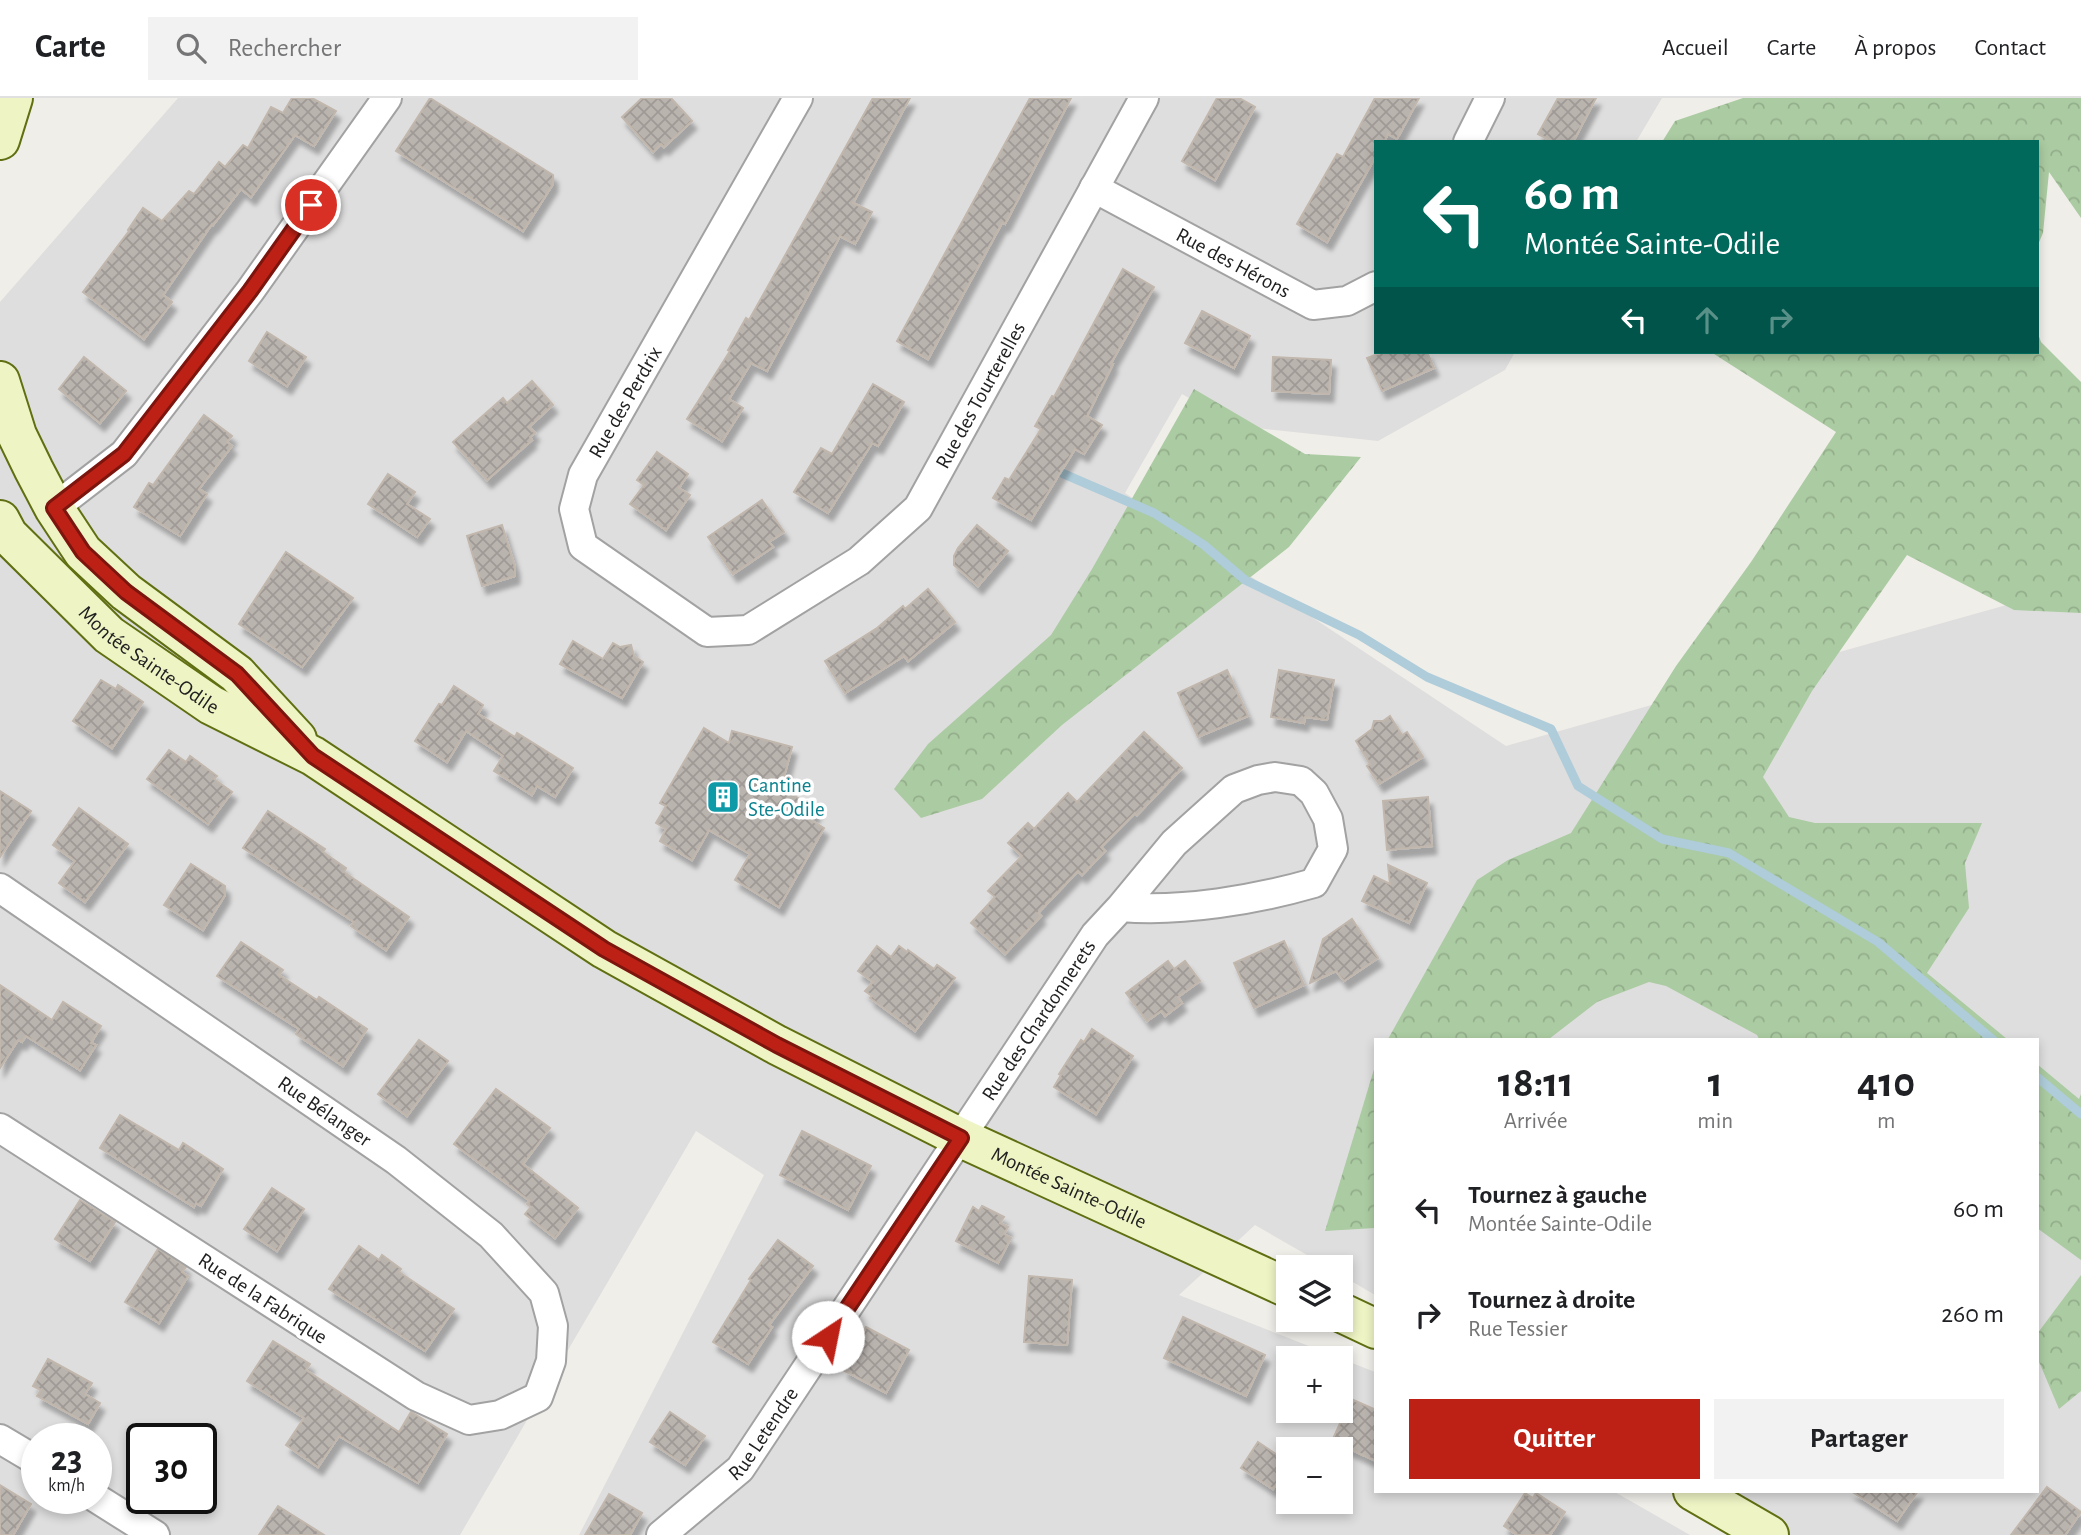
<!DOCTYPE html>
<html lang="fr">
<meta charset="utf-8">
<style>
:root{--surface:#fff;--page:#f2f2f2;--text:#202124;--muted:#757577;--line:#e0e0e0;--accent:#bd2116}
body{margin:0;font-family:"Alegreya Sans",sans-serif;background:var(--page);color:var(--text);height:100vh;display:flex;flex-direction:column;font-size:26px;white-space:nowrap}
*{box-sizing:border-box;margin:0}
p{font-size:23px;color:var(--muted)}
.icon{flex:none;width:38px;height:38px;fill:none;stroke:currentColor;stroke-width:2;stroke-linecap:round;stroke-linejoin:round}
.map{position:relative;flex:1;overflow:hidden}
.panel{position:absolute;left:1374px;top:940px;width:665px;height:455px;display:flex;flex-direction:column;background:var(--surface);border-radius:0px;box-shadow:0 4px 10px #0003}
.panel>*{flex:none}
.top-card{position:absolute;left:1374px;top:42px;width:665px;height:214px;border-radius:0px;box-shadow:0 4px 10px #0003;background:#00695c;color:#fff;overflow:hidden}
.buttons{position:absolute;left:1276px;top:1157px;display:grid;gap:14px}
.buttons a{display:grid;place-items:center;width:77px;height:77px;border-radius:0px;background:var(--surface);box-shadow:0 4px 10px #0003;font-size:35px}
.speed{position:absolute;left:21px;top:1325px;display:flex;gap:14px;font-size:35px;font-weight:700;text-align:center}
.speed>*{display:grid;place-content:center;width:91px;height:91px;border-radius:50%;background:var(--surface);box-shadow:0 4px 10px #0003;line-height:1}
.speed small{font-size:18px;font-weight:400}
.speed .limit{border:4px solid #111;border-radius:10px;background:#fff;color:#111}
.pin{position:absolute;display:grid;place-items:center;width:60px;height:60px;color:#fff;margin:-30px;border:4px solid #fff;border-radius:50%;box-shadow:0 2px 7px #0007}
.me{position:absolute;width:77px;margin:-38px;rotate:34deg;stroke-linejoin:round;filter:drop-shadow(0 0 5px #0008)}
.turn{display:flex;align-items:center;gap:24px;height:147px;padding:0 35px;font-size:32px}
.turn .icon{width:91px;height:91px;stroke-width:2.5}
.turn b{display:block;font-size:49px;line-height:60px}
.lanes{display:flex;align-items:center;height:66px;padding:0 35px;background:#0003;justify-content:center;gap:35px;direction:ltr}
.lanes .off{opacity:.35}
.eta{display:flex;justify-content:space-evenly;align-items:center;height:119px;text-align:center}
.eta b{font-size:42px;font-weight:700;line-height:49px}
.action{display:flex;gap:14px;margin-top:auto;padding:14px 35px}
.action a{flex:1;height:80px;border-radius:0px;background:var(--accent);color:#fff;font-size:28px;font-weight:700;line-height:80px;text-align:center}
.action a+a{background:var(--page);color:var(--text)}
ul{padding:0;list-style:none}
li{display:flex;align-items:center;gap:21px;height:105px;padding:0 35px}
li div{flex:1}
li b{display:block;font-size:26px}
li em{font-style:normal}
header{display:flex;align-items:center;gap:42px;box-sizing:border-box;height:98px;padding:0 35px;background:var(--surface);border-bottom:2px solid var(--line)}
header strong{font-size:33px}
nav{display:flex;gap:38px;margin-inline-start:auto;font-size:24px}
.search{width:490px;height:63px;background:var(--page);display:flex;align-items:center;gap:18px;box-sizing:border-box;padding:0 24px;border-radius:0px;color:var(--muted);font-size:26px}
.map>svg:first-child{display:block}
</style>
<header>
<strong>Carte</strong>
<div class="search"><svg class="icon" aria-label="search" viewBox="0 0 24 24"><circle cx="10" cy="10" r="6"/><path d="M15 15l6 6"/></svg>Rechercher</div>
<nav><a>Accueil</a><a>Carte</a><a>À propos</a><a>Contact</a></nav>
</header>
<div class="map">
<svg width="2081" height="1437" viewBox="0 0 2081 1437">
<defs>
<pattern id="forest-crowns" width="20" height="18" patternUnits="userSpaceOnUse" patternTransform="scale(1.75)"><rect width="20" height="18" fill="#abcba2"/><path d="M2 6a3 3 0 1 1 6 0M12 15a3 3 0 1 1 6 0" fill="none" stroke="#93ae8b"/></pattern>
<pattern id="building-cross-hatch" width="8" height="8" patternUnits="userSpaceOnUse" patternTransform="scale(1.75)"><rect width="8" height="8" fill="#bab4af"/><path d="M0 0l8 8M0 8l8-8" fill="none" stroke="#a09a96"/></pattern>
<filter id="shadow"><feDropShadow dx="4.5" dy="8" stdDeviation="2" flood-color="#0004"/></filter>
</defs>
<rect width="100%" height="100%" fill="#f0eee9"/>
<path fill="#dfdede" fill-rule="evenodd" d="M 178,0 L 1662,0 L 1636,44 L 1376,44 L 1376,254 L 1515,254 L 1505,272 L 1378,343 L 1237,328 L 1182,296 L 1125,395 L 1506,648 L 2081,486 L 2081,1437 L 1786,1437 L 1711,1393 L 2037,1393 L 2037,942 L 1376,942 L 1375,1197 L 1341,1177 L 1340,1169 L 1328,1169 L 1255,1127 L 1179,1197 L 1375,1274 L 1376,1393 L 1613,1393 L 1690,1437 L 579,1437 L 764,1077 L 696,1033 L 460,1437 L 0,1437 L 0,204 ZM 1288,1260 L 1340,1260 L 1340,1312 L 1288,1312 ZM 37,1340 L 96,1340 L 96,1400 L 37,1400 ZM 142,1340 L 201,1340 L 201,1400 L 142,1400 ZM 1288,1351 L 1340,1351 L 1340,1404 L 1288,1404 Z"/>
<g fill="url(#forest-crowns)">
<path d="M 1743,0 L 2081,0 L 2081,120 L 2049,74 L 2043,135 L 2037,149 L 2037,44 L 1662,44 L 1675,23 Z"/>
<path d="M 2037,233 L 2041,244 L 2081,284 L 2081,515 L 2014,512 L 1907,457 L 1812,593 L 1763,679 L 1789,719 L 1815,725 L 1982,725 L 1965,765 L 1969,810 L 1927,875 L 2007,941 L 1759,941 L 1757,937 L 1666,888 L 1649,884 L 1597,904 L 1549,941 L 1388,941 L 1477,782 L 1508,762 L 1571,735 L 1676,568 L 1751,464 L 1836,334 L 1711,254 L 2037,254 Z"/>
<path d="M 1194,291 L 1305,356 L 1361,359 L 1289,449 L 1062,627 L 982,701 L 921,720 L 894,691 L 928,646 L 1051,537 L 1092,471 Z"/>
<path d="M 2037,966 L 2079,1001 L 2081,996 L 2081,1162 L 2037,1130 Z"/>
<path d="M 1375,968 L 1375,1130 L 1325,1133 Z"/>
<path d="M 2081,1177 L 2081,1293 L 2059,1311 L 2037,1259 L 2037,1236 Z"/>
</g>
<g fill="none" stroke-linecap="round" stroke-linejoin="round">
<g stroke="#aeccd9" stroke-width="9">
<path d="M 1057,373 L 1154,415 L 1204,447 L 1245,482 L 1359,537 L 1427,579 L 1551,631 L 1578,688 L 1662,741 L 1729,755 L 1878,844 L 1993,942"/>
<path d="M 2037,979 L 2081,1016"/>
</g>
</g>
<g fill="url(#building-cross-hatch)" stroke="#c1b7ad" stroke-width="2" filter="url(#shadow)">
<path d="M 292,0 L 312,0 L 336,13 L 314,48 L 295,37 L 251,99 L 241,91 L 213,127 L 212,126 L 163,197 L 172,204 L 144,241 L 83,194 L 129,133 L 128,132 L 143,110 L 162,123 L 189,93 L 194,96 L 219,64 L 225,69 L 243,47 L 248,50 L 271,9 L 283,15 Z"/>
<path d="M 430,0 L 553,77 L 553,86 L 523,133 L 396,53 Z"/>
<path d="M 642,0 L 671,0 L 692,23 L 664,49 L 661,46 L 653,54 L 622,19 Z"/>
<path d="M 873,0 L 910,0 L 853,105 L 872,114 L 855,146 L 840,138 L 767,273 L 751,265 L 729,301 L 743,310 L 722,343 L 687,321 L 730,253 L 728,252 L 746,220 L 749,222 Z"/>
<path d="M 1030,0 L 1071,0 L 1005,126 L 1002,125 L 928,261 L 897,243 Z"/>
<path d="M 1217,0 L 1239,0 L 1255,9 L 1215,82 L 1182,63 Z"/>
<path d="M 1375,0 L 1419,0 L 1397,41 L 1388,36 L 1384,44 L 1376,44 L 1376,58 L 1327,144 L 1297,126 L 1337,56 L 1343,59 Z"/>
<path d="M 1558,0 L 1596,0 L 1573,44 L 1553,44 L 1538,36 Z"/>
<path d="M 1123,171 L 1154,189 L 1111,265 L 1113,266 L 1087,318 L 1102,327 L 1084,356 L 1075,351 L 1031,422 L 993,400 L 1005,380 L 1009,382 L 1041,331 L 1035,328 L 1052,298 L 1054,299 Z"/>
<path d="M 1202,213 L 1250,238 L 1234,270 L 1185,245 Z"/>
<path d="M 267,234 L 306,259 L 287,288 L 249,263 Z"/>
<path d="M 1383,254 L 1427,254 L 1434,270 L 1382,293 L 1367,260 Z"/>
<path d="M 84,259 L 126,293 L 100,325 L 59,291 Z"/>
<path d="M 1273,259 L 1331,262 L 1329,296 L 1272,293 Z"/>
<path d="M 532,283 L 553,307 L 529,329 L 535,335 L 530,339 L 532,342 L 487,382 L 453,344 L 503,300 L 507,305 Z"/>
<path d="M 873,286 L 904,304 L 878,348 L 872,345 L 828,415 L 794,394 L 821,350 L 832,356 Z"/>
<path d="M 204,317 L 232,338 L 227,344 L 232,348 L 199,391 L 207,396 L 180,438 L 134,409 L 149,385 L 153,387 Z"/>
<path d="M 657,354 L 688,376 L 679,390 L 690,397 L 666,432 L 630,406 L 644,387 L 637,382 Z"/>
<path d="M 388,376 L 415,394 L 407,406 L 430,421 L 417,439 L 368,406 Z"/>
<path d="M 762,402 L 784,434 L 769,444 L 773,449 L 733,476 L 708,439 Z"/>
<path d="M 502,427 L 515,469 L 515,478 L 482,488 L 467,438 Z"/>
<path d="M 977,427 L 1008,453 L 978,488 L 954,467 L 954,458 L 958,450 Z"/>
<path d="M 286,454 L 353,500 L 302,569 L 239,526 Z"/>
<path d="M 928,491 L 955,524 L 908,563 L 904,558 L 845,595 L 825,563 L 877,530 L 903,508 L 905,511 Z"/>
<path d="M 573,543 L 603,561 L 613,545 L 620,549 L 631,547 L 634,558 L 643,564 L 622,600 L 560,566 Z"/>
<path d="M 1227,572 L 1248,618 L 1198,639 L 1178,595 Z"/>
<path d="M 1279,572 L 1334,582 L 1327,622 L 1305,619 L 1304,625 L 1271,619 Z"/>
<path d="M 101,582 L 116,591 L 118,587 L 143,604 L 112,650 L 73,623 Z"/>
<path d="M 454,588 L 483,607 L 478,616 L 515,639 L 517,635 L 573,670 L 555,699 L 537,688 L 532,697 L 494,673 L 503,658 L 466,633 L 447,664 L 415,643 L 439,606 L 442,607 Z"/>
<path d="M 1390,618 L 1402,637 L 1407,634 L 1423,659 L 1379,686 L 1367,668 L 1370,666 L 1356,643 L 1372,631 L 1374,623 L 1383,623 Z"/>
<path d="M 704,630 L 729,645 L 732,633 L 792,649 L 781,690 L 817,711 L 811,722 L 824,730 L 779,809 L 735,782 L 750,756 L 709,732 L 692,762 L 660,743 L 666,731 L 656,725 L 666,708 L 660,705 Z"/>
<path d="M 1144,634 L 1182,670 L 1137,717 L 1135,715 L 1101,749 L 1105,753 L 1082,777 L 1078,773 L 1038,815 L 1041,818 L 1005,856 L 971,825 L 995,799 L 988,793 L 1022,758 L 1008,745 L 1028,725 L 1034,731 L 1068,695 L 1077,704 Z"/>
<path d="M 169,652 L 186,664 L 190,658 L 217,678 L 214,681 L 232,694 L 208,726 L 147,681 Z"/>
<path d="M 0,693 L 31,713 L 0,759 Z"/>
<path d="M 1428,699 L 1432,748 L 1387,752 L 1383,703 Z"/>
<path d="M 79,710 L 128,746 L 85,804 L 59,785 L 75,763 L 53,747 Z"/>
<path d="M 268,713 L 325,751 L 323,754 L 346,770 L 344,774 L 409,819 L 386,852 L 351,828 L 354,824 L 243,750 Z"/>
<path d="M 191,766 L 225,788 L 225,797 L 203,832 L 164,807 Z"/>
<path d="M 1388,767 L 1427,785 L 1409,825 L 1362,803 L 1374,778 L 1390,786 Z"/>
<path d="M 1352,821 L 1378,860 L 1344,883 L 1336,873 L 1310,885 L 1323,841 Z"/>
<path d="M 1284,843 L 1304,887 L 1254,910 L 1234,865 Z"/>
<path d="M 241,844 L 283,872 L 279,877 L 317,902 L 319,899 L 367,931 L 343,968 L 296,936 L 299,931 L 217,878 Z"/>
<path d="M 877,848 L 891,859 L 899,848 L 907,854 L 908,852 L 934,871 L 937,867 L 955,880 L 915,933 L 870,900 L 872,898 L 865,893 L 873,884 L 858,873 Z"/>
<path d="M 1168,863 L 1174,871 L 1185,863 L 1200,883 L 1178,899 L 1182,905 L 1165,918 L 1161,913 L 1147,923 L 1126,895 Z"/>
<path d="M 0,887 L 52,922 L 63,904 L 101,928 L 91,945 L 96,947 L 80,972 L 26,938 L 22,944 L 18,942 L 0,970 Z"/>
<path d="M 1092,931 L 1133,958 L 1096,1016 L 1054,989 L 1061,977 L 1059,976 L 1081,942 L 1084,944 Z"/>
<path d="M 419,942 L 448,963 L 407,1018 L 378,996 Z"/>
<path d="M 496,991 L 550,1030 L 523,1066 L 578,1110 L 555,1140 L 525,1116 L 531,1109 L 527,1106 L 530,1103 L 454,1046 Z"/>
<path d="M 120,1017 L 179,1052 L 183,1045 L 223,1071 L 201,1108 L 196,1105 L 194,1109 L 100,1050 Z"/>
<path d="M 802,1033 L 871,1068 L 848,1112 L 780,1077 Z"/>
<path d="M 272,1090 L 304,1111 L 277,1153 L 244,1131 Z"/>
<path d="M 80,1102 L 115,1124 L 90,1163 L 55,1141 Z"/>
<path d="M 982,1108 L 1004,1119 L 1000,1125 L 1008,1129 L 1004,1136 L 1011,1140 L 998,1165 L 956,1143 L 973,1109 L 979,1113 Z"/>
<path d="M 778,1142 L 813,1168 L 769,1227 L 772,1229 L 748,1266 L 713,1244 L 751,1182 L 749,1181 Z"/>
<path d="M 359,1148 L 379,1162 L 382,1157 L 401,1171 L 399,1174 L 454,1211 L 425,1253 L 329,1191 Z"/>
<path d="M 158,1151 L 186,1169 L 182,1174 L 188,1178 L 159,1225 L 125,1204 Z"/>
<path d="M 1029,1178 L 1072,1182 L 1067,1247 L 1024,1244 Z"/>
<path d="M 1183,1219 L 1265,1257 L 1246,1298 L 1164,1260 Z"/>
<path d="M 866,1229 L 909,1252 L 886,1295 L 843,1272 Z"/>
<path d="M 273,1243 L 310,1266 L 306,1272 L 399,1334 L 411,1314 L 447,1336 L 418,1385 L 339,1338 L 318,1369 L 286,1347 L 304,1320 L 247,1283 Z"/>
<path d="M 48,1261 L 92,1285 L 85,1296 L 100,1305 L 88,1326 L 37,1298 L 41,1292 L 33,1288 Z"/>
<path d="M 1351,1301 L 1376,1312 L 1376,1363 L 1332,1343 Z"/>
<path d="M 670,1314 L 705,1338 L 685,1367 L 650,1344 Z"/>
<path d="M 1258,1344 L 1288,1364 L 1288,1368 L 1273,1391 L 1241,1370 Z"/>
<path d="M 0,1387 L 31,1406 L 13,1437 L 0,1437 Z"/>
<path d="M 2047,1389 L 2081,1414 L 2065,1437 L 2011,1437 Z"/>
<path d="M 1851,1393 L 1918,1393 L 1897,1423 Z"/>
<path d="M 1525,1395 L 1533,1400 L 1536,1395 L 1565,1414 L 1550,1437 L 1517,1437 L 1504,1428 Z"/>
<path d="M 609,1396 L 642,1415 L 630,1437 L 585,1437 Z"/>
<path d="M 278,1408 L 324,1437 L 259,1437 Z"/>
</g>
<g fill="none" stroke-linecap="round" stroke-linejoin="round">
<defs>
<g id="street">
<path id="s1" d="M 798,0 L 583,377 L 574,411 L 583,448 L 707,534 L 748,532 L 859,463 L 918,410 L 1144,0"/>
<path d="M 1468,44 L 1490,0"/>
<path id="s2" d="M 1094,90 L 1313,207 L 1347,203 L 1376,188"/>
<path d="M 54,410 L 124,356 L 250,193 L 387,0"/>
<path id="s3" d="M 0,790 L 396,1062 L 491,1137 L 544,1195 L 553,1228 L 551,1263 L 538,1299 L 500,1317 L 469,1322 L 416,1298 L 0,1030"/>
<path d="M 0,1341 L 37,1363"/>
<path d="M 96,1400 L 155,1437"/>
<path id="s4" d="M 661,1437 L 740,1371 L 1095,837 L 1121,809 C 1182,814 1255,802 1314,785 L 1333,751 L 1328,721 L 1314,695 L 1301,683 L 1275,679 L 1258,682 L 1234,691 L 1174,745 L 1121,809"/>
</g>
<g id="secondary">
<path d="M 0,42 L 13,0"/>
<path d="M 0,283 L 17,337 L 34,372 L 54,410 L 83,454 L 126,494 L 237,576 L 297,641"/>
<path id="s5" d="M 0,422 L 8,437 L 109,537 L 211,607 L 313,658 L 604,851 L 777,947 L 961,1040 L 1288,1190"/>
<path d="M 1340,1214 L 1376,1231"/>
<path d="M 1693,1393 L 1769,1437"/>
</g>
</defs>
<use href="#street" stroke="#a2a2a2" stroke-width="32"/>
<use href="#secondary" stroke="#5f6f11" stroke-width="42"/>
<use href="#street" stroke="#fff" stroke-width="28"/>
<use href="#secondary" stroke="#eef4c4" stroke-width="38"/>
</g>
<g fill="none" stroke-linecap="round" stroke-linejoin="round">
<defs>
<path id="route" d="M 311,107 L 250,193 L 124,356 L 54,410 L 83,454 L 126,494 L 237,576 L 313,658 L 604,851 L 777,947 L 961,1040 L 828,1239"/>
</defs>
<use href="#route" stroke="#7b150e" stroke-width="18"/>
<use href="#route" stroke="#bd2116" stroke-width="12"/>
</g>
<defs>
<symbol id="building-square" viewBox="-11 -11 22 22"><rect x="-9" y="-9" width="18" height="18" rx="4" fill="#0f9aa8" stroke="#fff"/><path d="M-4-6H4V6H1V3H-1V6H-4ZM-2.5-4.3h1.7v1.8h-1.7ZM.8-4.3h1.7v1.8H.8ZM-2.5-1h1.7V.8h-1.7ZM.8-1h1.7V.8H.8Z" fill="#fff"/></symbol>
</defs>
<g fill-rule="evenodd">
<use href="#building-square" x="704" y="680" width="38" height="38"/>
</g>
<g text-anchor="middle" stroke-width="7" stroke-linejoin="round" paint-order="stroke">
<g font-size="21" fill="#212121" stroke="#fff">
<text dy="7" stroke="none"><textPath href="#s2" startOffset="158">Rue des Hérons</textPath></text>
<text dy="7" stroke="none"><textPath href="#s1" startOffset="1038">Rue des Tourterelles</textPath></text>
<text transform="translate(625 304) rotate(-60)" y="7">Rue des Perdrix</text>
<text dy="7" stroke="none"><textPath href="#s5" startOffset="206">Montée Sainte-Odile</textPath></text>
<text dy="7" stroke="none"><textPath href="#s4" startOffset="642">Rue des Chardonnerets</textPath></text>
<text dy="7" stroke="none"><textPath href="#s3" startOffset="394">Rue Bélanger</textPath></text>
<text dy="7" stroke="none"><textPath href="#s5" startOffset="1269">Montée Sainte-Odile</textPath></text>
<text transform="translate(263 1200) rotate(33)" y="7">Rue de la Fabrique</text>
<text dy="7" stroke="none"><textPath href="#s4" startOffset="145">Rue Letendre</textPath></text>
</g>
<g font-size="21" fill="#0d838f" stroke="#fff" text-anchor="start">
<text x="748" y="694">Cantine<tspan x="748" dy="24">Ste-Odile</tspan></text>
</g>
</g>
</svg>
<div class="buttons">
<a><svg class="icon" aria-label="layers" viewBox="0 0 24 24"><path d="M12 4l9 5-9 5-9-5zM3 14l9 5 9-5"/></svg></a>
<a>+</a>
<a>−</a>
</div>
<div class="speed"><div>23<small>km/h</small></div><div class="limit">30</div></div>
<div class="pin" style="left:311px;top:107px;background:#d93025"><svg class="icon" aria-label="arrive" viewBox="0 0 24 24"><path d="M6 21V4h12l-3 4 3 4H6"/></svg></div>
<svg class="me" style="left:828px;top:1239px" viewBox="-20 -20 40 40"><circle r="19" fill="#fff"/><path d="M0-13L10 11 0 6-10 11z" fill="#bd2116"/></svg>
<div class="top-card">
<div class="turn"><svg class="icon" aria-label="left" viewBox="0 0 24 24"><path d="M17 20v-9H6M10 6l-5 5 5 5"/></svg><div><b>60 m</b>Montée Sainte-Odile</div></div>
<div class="lanes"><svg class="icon" aria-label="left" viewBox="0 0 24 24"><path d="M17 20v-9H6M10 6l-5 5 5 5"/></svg><svg class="icon off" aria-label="ahead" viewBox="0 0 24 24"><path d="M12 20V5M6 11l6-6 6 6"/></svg><svg class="icon off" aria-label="right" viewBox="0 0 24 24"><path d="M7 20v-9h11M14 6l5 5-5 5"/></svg></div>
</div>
<section class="panel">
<div class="eta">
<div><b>18:11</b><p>Arrivée</p></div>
<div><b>1</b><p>min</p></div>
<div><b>410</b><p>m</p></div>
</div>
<ul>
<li><svg class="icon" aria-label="left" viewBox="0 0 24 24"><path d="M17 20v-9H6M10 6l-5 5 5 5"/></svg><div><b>Tournez à gauche</b><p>Montée Sainte-Odile</p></div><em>60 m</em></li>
<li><svg class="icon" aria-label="right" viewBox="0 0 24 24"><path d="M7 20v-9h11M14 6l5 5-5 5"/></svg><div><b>Tournez à droite</b><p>Rue Tessier</p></div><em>260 m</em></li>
</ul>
<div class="action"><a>Quitter</a><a>Partager</a></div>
</section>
</div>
